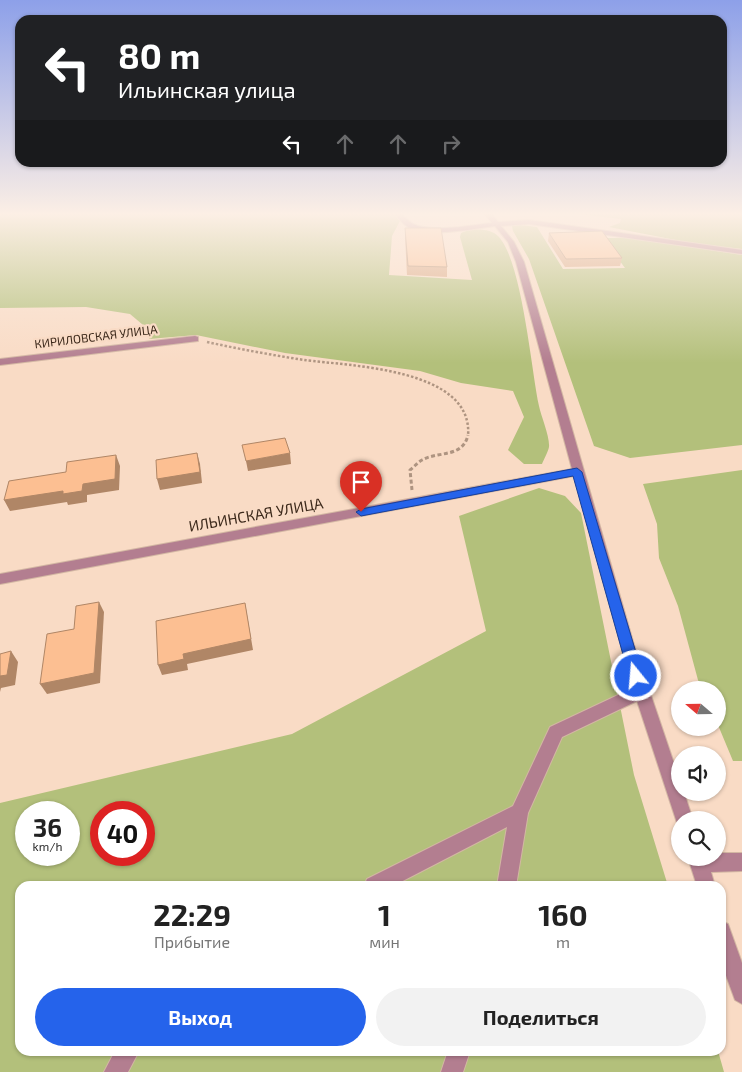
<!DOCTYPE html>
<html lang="ru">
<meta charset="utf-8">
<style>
:root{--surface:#fff;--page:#f2f2f2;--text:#222;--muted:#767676;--accent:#2563eb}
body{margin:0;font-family:"Exo 2",sans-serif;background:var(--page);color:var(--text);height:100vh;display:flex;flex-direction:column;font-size:19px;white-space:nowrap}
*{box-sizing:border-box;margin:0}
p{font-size:16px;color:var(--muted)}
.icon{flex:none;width:28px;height:28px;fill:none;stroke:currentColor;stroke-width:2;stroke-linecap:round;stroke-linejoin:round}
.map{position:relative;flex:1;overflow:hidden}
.details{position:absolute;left:15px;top:881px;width:711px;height:175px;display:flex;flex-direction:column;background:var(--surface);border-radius:15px;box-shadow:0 1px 4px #0004}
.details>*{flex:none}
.top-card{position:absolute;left:15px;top:15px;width:712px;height:152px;border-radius:15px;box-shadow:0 1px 4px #0004;background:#202124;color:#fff;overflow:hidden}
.needle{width:32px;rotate:290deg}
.buttons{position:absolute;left:671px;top:681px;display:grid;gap:10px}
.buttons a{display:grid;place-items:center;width:55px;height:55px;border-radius:50%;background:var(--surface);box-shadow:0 1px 4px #0004;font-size:25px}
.speed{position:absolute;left:15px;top:801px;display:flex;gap:10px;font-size:25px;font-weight:700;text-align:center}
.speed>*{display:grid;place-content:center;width:65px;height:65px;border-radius:50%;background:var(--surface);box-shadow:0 1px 4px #0004;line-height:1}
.speed small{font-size:12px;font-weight:400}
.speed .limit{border:8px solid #d22;background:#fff;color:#111}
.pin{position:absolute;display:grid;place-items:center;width:42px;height:42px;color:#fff;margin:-51px -21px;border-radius:50% 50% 50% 0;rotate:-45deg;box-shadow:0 0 5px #0007}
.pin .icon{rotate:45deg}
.me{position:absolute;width:55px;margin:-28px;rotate:343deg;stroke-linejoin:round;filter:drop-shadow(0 0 4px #0008)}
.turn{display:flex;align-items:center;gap:18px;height:105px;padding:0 20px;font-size:22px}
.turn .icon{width:65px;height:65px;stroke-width:2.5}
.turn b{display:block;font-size:35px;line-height:42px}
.lanes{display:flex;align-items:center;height:48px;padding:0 20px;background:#0003;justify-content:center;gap:25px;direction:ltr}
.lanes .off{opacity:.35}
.eta{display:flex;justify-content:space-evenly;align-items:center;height:85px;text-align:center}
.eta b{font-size:30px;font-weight:700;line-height:35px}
.action{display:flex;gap:10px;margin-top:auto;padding:10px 20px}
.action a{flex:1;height:58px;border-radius:30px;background:var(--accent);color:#fff;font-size:20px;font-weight:700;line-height:58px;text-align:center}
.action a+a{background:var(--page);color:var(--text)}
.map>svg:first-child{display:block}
</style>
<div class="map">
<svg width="742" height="1072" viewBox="0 0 742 1072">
<rect width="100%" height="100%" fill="#f9dbc5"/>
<g fill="#b3c07b" fill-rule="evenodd">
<path d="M 0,213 L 393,213 L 400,221 L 392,236 L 389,275 L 472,280 L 460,237 L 461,233 C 471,228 490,228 498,236 C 522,260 531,369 539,406 C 541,416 550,437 549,447 C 548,452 544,459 542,464 L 524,464 L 508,450 L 524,417 L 513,391 L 461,383 L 420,371 L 285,353 L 196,335 L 149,339 L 149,330 L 130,314 L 86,307 L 0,308 Z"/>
<path d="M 569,213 L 742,213 L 742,249 L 691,243 L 609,227 L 620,223 L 621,219 Z"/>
<path d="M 520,225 L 537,227 L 563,269 L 625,268 L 603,238 L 632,238 L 742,255 L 742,445 L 630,458 L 594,446 L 529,259 L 513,231 L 512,226 Z"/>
<path d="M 742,470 L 742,761 L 733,761 L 718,725 L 718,690 L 702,690 L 698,680 L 678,606 L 659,558 L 657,524 L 643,484 Z"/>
<path d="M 539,488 L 565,496 L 581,513 L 634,775 L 668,886 L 20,886 L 20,1051 L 718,1051 L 724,1072 L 0,1072 L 0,803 L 292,734 L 486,631 L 459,516 ZM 26,812 L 69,812 L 69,855 L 26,855 ZM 101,812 L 144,812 L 144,855 L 101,855 Z"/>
</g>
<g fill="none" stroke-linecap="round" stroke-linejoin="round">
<defs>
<g id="minor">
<path d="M 394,213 L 401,213 C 405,217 408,221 413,224 C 431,233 472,225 492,223 L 484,213 L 491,213 L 498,222 L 529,220 L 742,250 L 742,254 L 529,224 L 501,226 L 514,242 L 524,262 L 634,645 L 680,781 L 680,792 L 684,792 L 693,820 L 680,820 L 680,827 L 678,826 L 637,701 L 562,737 L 528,813 L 516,886 L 497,886 L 507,827 L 393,886 L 364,886 L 367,879 L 513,806 L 550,727 L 633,688 L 574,476 L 0,584 L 0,574 L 572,469 L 516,262 L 508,242 L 495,226 C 472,229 429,238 408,227 C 403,224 398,218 394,213 Z"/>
<path d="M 195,336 L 198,337 L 198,341 L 0,365 L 0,359 Z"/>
<path d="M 718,853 L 742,853 L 742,871 L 711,872 L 715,886 L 697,886 L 688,858 L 718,858 Z"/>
<path d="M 721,921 L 728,924 L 742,963 L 742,1004 L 735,1000 L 721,962 Z"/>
<path d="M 115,1051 L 139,1051 L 128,1072 L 104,1072 Z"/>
<path d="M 448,1051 L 470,1051 L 463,1072 L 441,1072 Z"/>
</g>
</defs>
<use href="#minor" stroke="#d3b7a3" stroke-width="2"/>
<path stroke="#ae9481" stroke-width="2.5" stroke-dasharray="2.5 2" stroke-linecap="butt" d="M 207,342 C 239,349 272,355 304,360 C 349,366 474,368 468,436"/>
<path stroke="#ae9481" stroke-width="3" stroke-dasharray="4 2.5" stroke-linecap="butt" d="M 412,490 L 410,470 C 414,467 418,462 422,460 C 438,451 463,458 468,435"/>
<use href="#minor" fill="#b37e90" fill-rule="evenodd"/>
</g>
<g fill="#d9a47e">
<path d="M 405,228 L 447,267 L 447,277 L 407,275 L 405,237 Z"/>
<path d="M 549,233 L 622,258 L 620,266 L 565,267 L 548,241 Z"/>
</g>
<g fill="#b08666">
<path d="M 197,453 L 200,464 L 202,483 L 160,490 L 157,479 Z"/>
<path d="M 290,453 L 291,464 L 248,471 L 246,461 Z"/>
<path d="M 116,455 L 120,466 L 119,490 L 87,495 L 87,502 L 68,505 L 67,502 L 10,511 L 4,500 L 83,484 Z"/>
<path d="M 99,602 L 104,612 L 100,683 L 47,694 L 40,684 Z"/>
<path d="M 245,603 L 253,650 L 187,664 L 188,670 L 162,675 L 158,665 L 183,654 Z"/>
<path d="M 11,651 L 18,662 L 15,685 L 1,688 L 0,692 L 0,676 Z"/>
</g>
<g fill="#fcbf92" stroke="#b08666">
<path d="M 405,228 L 441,228 L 447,267 L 408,266 Z"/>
<path d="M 602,231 L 622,258 L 566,259 L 549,233 Z"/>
<path d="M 285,438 L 290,453 L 246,461 L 242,445 Z"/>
<path d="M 197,453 L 200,472 L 157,479 L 156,460 Z"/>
<path d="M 116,455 L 115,479 L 83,484 L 82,491 L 63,494 L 63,491 L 4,500 L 9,481 L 66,472 L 67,462 Z"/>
<path d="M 99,602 L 94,673 L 40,684 L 47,634 L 74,629 L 76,606 Z"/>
<path d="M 245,603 L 251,639 L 183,654 L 184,659 L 158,665 L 156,621 Z"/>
<path d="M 11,651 L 7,675 L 0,676 L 0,654 Z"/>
</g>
<linearGradient id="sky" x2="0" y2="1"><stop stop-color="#8da0e9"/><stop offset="0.59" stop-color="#fcefe5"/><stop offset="1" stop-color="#fcefe5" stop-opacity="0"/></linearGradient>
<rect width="742" height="363" fill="url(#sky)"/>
<path fill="#2563eb" stroke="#184099" d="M 577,468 L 582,472 L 643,676 L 641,680 L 636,682 L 631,680 L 629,676 L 573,476 L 361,516 L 356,512 L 361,509 Z"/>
<g text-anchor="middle" stroke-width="4.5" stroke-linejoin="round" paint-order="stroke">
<g font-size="12" fill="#3c291b" stroke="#f9dbc5">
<text transform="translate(96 337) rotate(-7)" y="4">КИРИЛОВСКАЯ УЛИЦА</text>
</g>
<g font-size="15" fill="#3c291b" stroke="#f9dbc5">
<text transform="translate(256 515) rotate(-10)" y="5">ИЛЬИНСКАЯ УЛИЦА</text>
</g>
</g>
</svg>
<div class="buttons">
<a><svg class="needle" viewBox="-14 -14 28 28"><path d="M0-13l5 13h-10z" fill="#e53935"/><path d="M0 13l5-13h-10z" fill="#767676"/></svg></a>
<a><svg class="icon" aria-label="sound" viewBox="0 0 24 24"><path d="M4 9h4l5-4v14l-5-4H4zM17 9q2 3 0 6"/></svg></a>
<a><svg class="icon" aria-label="search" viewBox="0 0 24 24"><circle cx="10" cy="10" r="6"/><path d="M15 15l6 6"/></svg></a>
</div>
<div class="speed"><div>36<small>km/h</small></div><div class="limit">40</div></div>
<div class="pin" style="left:361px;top:512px;background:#d93025"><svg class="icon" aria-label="arrive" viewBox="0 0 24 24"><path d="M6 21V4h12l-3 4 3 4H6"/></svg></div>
<svg class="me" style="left:636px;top:676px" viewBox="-20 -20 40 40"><circle r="17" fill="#2563eb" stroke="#fff" stroke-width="3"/><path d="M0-11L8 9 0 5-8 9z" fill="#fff"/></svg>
<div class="top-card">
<div class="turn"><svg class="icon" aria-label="left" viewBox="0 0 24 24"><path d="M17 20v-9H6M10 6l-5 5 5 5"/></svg><div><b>80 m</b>Ильинская улица</div></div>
<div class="lanes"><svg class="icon" aria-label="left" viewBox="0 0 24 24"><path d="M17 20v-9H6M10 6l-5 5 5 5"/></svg><svg class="icon off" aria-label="ahead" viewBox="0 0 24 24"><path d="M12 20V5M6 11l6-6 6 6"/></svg><svg class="icon off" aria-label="ahead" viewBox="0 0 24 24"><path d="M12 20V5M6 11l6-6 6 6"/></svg><svg class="icon off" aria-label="right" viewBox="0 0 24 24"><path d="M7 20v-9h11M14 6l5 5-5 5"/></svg></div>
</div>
<section class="details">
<div class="eta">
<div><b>22:29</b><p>Прибытие</p></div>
<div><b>1</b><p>мин</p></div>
<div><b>160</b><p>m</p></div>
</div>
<div class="action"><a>Выход</a><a>Поделиться</a></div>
</section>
</div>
